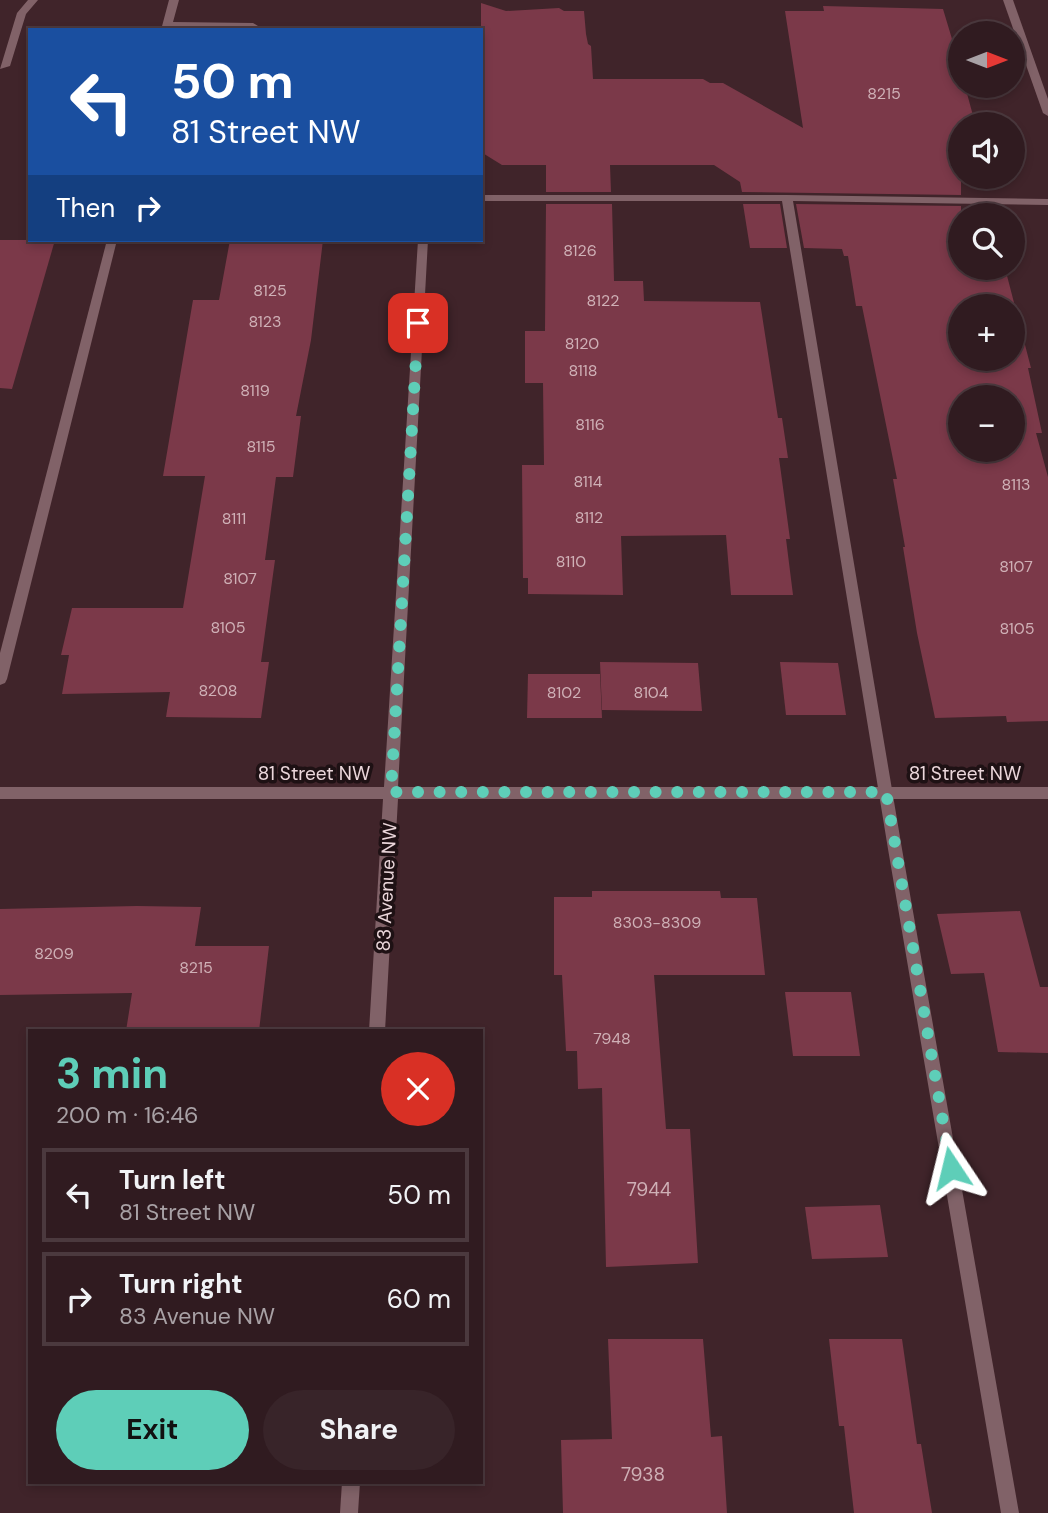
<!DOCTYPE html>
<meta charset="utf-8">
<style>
:root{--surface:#301b20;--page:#382429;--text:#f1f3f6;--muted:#a8a1a5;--line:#4b393e;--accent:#5eceb8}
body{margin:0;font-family:"DM Sans",sans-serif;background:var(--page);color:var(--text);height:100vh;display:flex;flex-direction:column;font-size:26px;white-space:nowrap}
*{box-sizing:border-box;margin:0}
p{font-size:23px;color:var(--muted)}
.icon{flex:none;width:38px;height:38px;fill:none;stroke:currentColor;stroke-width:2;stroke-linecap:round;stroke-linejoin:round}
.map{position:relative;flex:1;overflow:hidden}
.side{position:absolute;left:28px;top:1029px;width:455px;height:455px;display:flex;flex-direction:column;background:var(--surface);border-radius:0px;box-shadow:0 4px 10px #0003,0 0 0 2px var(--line)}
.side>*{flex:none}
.banner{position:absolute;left:28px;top:28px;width:455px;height:214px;border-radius:0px;box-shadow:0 4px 10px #0003,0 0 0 2px var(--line);background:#1a4fa0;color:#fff;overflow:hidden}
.needle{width:46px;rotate:90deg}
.controls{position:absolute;left:948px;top:21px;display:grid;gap:14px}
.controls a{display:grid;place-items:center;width:77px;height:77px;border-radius:50%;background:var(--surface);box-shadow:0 4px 10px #0003,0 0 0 2px var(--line);font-size:35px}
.pin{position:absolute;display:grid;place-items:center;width:60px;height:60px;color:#fff;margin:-30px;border-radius:14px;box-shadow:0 4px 10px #0006}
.me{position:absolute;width:77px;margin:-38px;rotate:350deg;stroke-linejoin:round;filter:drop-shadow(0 0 5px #0008)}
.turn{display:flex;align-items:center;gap:24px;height:147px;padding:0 28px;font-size:32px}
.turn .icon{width:91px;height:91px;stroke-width:2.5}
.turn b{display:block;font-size:49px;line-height:60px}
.then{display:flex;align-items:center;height:66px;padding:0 28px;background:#0003;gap:14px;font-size:26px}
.round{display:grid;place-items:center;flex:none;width:74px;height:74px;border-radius:37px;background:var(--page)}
.headline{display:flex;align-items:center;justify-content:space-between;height:119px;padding:0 28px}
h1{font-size:42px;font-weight:700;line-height:52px;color:var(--accent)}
.button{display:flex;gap:14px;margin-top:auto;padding:14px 28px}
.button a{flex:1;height:80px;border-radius:42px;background:var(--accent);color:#111;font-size:28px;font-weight:700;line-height:80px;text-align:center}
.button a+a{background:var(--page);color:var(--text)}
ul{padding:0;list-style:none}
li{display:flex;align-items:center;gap:21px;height:94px;margin:0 14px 10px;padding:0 14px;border:4px solid var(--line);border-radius:0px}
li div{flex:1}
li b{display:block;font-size:26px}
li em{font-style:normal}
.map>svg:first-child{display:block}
</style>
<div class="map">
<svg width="1048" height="1513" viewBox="0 0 1048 1513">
<rect width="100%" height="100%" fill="#40242a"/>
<g fill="#7b3949" fill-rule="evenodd">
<path d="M 481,3 L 506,11 L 559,8 L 564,11 L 584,11 L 586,34 L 588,44 L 591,46 L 593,79 L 703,79 L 710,83 L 723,83 L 803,128 L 785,11 L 824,11 L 823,6 L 943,9 L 961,69 L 961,86 L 965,86 L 975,123 L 961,124 L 961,195 L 742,192 L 740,182 L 714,165 L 610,165 L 611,192 L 546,192 L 546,165 L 502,165 L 481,152 Z"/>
<path d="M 546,204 L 612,204 L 614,281 L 643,281 L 644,301 L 760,302 L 778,418 L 782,418 L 788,458 L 779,458 L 790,539 L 786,539 L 793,595 L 731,595 L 726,535 L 621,536 L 623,595 L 528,594 L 528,578 L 523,578 L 522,465 L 544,465 L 543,383 L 525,383 L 525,331 L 545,331 Z"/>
<path d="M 743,204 L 780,204 L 787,248 L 750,248 Z"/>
<path d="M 796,204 L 961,206 L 961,268 L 1005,268 L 1031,368 L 1028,368 L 1042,433 L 1036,433 L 1048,477 L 1048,721 L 1007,722 L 1006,716 L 935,718 L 917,633 L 903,547 L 905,547 L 893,479 L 897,479 L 862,306 L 856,306 L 848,256 L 844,256 L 842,249 L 804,248 ZM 961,306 L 1013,306 L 1013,359 L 961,359 ZM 961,397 L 1013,397 L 1013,450 L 961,450 Z"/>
<path d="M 0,240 L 55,240 L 12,389 L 0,388 Z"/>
<path d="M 230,240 L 323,240 L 311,340 L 296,416 L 301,416 L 293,477 L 276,477 L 265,560 L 275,560 L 261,662 L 269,662 L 261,718 L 166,717 L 170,692 L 62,694 L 69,655 L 61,655 L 72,608 L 183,608 L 205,476 L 163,476 L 193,300 L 219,300 Z"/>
<path d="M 600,662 L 698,663 L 702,711 L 602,710 Z"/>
<path d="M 780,662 L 838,663 L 846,715 L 786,715 Z"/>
<path d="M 528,674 L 600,674 L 602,718 L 527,718 Z"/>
<path d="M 592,891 L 720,891 L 721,898 L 757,898 L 765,975 L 654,975 L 666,1129 L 690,1129 L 698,1263 L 606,1267 L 602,1088 L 578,1089 L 577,1051 L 566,1051 L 562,975 L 554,975 L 554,897 L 592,897 Z"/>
<path d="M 137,906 L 201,907 L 195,946 L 269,946 L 259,1031 L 126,1031 L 132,993 L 0,995 L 0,909 Z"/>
<path d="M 1020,911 L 1040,987 L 1048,987 L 1048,1053 L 998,1052 L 984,973 L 951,974 L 937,914 Z"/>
<path d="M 785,992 L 851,992 L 860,1056 L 793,1056 Z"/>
<path d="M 880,1205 L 888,1257 L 812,1259 L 805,1207 Z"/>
<path d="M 608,1339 L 703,1339 L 711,1437 L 722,1436 L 727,1513 L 563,1513 L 561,1440 L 612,1439 Z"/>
<path d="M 829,1339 L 902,1339 L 917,1444 L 921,1444 L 932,1513 L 854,1513 L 844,1426 L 839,1426 Z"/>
</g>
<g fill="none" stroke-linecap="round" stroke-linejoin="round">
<g fill="#816268" fill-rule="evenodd">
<path d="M 28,0 L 38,0 L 26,14 L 10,66 L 0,69 L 17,13 Z"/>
<path d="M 169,0 L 179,0 L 173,22 L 253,23 L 258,26 L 257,30 L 171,28 L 171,30 L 161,30 Z"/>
<path d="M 481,195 L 787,195 L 1048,199 L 1048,205 L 793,201 L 902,849 L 1019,1513 L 1001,1513 L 888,849 L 782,201 L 481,201 Z"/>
<path d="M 107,240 L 117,240 L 7,679 L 5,683 L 0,685 L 0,653 Z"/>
</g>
<g fill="#816268" fill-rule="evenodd">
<path d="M 1003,0 L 1013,0 L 1048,99 L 1048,116 L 1043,113 Z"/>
<path d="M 418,240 L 428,240 L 398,787 L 1048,787 L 1048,799 L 398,799 L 385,1031 L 369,1031 L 383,799 L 0,799 L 0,787 L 384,787 Z"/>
<path d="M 342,1482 L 360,1482 L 358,1513 L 340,1513 Z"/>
</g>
</g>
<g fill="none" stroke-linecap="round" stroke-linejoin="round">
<path stroke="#5eceb8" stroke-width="12" stroke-dasharray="0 21.6" d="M 418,323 L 391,792 L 886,792 L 951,1168"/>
</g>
<g text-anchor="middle" stroke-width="7" stroke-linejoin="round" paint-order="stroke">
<g font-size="16" fill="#cfb0b6">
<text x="884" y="99">8215</text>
<text x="580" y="256">8126</text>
<text x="270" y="296">8125</text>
<text x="603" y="306">8122</text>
<text x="265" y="327">8123</text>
<text x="582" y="349">8120</text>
<text x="583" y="376">8118</text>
<text x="255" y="396">8119</text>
<text x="590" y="430">8116</text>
<text x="261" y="452">8115</text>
<text x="588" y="487">8114</text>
<text x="1016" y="490">8113</text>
<text x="589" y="523">8112</text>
<text x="234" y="524">8111</text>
<text x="571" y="567">8110</text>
<text x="1016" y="572">8107</text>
<text x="240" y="584">8107</text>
<text x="228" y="633">8105</text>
<text x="1017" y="634">8105</text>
<text x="218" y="696">8208</text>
<text x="564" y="698">8102</text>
<text x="651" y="698">8104</text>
<text x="657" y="928">8303-8309</text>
<text x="54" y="959">8209</text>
<text x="196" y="973">8215</text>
<text x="612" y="1044">7948</text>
</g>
<g font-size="19" fill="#ebd7db" stroke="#1e1114">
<text x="314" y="780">81 Street NW</text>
<text x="965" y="780">81 Street NW</text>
<text transform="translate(386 887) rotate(-87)" y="7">83 Avenue NW</text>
</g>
<g font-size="19" fill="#cfb0b6">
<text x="649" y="1196">7944</text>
<text x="643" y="1481">7938</text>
</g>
</g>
</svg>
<div class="controls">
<a><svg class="needle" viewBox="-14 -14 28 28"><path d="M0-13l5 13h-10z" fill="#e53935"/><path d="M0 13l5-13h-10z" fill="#a8a1a5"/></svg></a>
<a><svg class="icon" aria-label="sound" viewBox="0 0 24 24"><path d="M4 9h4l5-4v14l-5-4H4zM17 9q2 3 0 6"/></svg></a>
<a><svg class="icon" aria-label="search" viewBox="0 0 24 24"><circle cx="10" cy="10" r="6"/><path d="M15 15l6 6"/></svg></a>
<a>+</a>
<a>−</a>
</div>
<div class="pin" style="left:418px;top:323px;background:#d93025"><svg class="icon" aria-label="arrive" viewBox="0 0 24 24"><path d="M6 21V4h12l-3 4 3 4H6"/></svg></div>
<svg class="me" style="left:951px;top:1168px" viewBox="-20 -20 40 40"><path d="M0-17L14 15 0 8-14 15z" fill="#5eceb8" stroke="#fff" stroke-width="4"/></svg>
<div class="banner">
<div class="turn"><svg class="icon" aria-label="left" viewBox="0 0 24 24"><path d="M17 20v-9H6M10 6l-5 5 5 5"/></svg><div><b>50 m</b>81 Street NW</div></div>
<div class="then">Then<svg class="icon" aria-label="right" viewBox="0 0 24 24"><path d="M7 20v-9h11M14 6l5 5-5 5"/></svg></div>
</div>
<section class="side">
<div class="headline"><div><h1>3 min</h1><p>200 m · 16:46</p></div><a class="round" style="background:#d93025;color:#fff"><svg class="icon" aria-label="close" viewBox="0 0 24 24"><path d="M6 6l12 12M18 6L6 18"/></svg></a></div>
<ul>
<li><svg class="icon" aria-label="left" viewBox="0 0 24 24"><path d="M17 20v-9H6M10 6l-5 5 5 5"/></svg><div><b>Turn left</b><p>81 Street NW</p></div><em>50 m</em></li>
<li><svg class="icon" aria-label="right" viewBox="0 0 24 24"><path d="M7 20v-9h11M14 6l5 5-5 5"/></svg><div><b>Turn right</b><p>83 Avenue NW</p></div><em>60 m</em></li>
</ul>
<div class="button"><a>Exit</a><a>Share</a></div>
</section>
</div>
